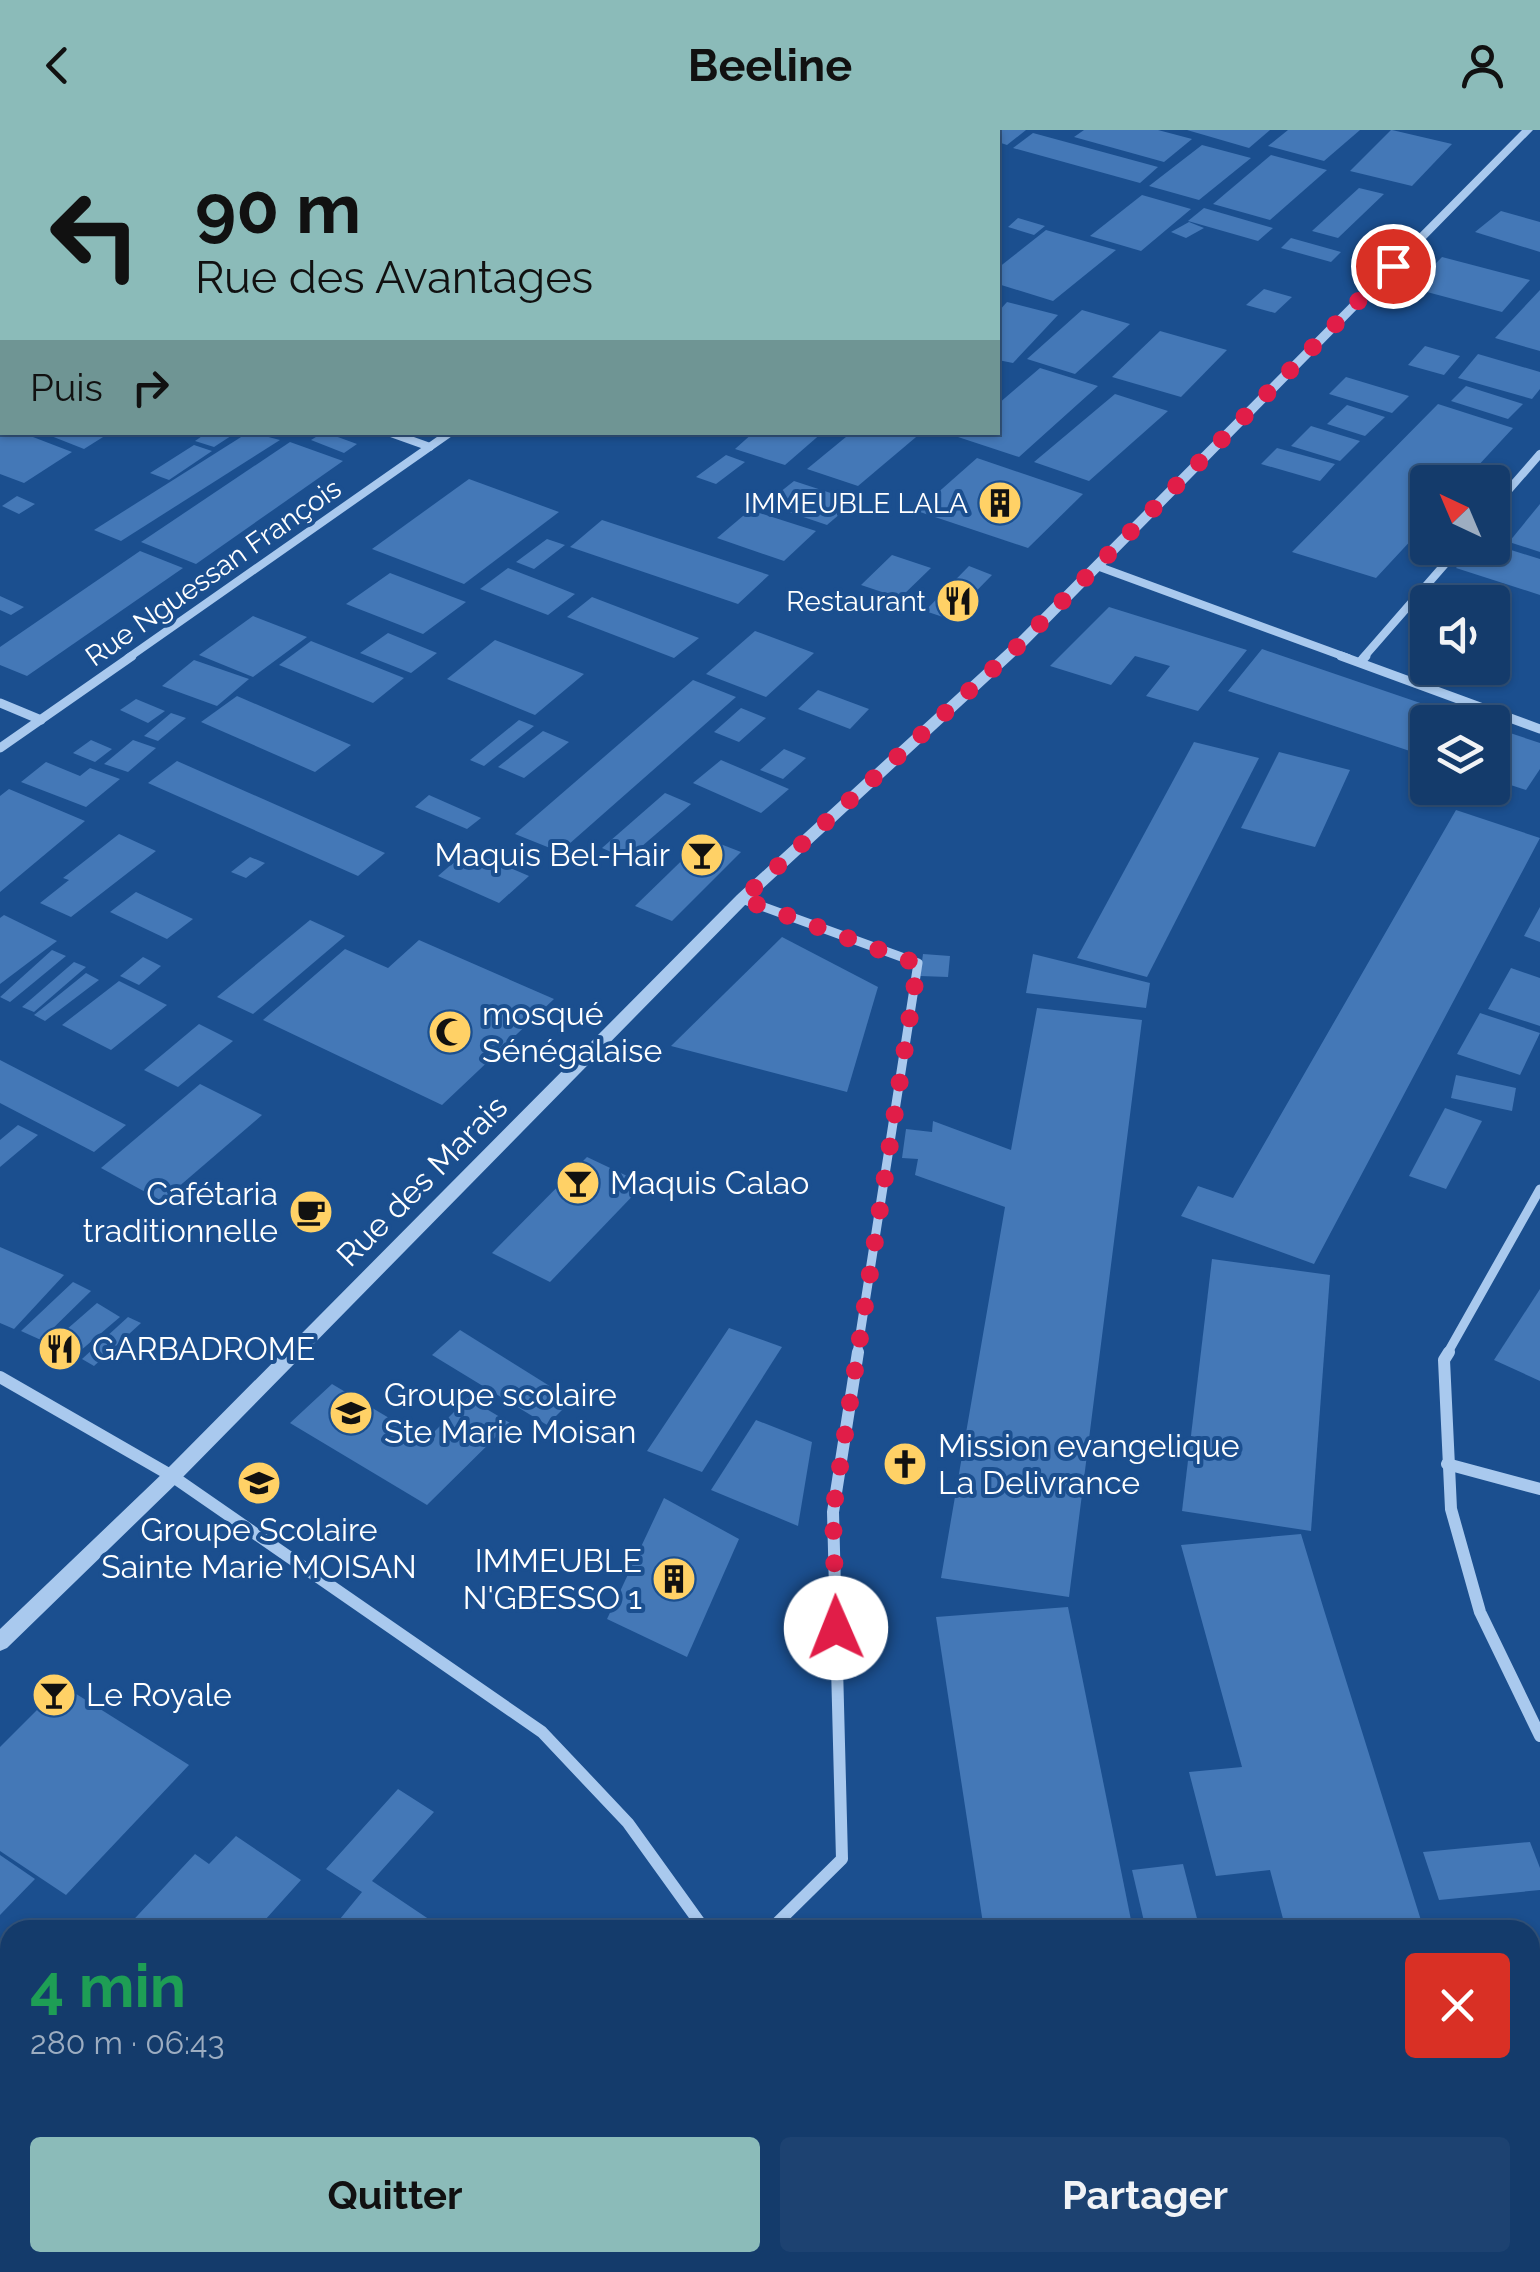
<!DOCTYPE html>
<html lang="fr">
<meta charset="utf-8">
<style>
:root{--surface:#143b6b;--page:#1d4271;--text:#f1f3f6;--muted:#9dadc1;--line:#33557e;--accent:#8bbbb9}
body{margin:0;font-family:Raleway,sans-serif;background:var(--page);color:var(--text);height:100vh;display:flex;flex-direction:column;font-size:38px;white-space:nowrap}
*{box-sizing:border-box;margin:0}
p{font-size:32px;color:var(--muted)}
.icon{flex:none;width:55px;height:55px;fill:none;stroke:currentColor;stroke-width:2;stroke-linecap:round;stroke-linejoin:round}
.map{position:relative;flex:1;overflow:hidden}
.panel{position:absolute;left:0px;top:1790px;width:1540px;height:352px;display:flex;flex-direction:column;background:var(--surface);border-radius:30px 30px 0 0;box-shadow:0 2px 8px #0004,0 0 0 2px var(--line)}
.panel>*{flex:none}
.guide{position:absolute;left:0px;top:0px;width:1000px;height:305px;box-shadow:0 2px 8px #0004,0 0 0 2px var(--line);background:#8bbbb9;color:#111;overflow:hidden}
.needle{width:65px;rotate:316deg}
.buttons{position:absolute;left:1410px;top:335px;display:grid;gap:20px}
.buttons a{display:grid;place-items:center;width:100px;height:100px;border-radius:10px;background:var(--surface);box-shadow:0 2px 8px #0004,0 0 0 2px var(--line);font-size:50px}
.pin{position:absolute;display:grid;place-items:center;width:85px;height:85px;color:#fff;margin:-42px;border:5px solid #fff;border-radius:50%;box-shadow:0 2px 10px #0007}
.me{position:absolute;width:110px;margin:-55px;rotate:359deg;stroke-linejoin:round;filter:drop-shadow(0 0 8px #0008)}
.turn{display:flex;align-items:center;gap:35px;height:210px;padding:0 30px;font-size:45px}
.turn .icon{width:130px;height:130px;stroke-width:2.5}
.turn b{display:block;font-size:70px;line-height:85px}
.then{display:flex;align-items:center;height:95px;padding:0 30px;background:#0003;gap:20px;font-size:38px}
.round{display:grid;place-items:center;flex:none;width:105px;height:105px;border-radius:10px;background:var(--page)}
.overview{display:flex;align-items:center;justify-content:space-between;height:170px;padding:0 30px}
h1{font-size:60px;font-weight:700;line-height:75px;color:#1e9e55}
.button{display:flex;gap:20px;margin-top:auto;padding:20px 30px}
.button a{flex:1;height:115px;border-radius:10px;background:var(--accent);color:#111;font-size:40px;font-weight:700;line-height:115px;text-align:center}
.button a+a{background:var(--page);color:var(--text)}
header{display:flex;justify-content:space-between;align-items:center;height:130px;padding:0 30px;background:var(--accent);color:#111;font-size:45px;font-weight:700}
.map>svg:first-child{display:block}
</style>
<header><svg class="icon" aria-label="back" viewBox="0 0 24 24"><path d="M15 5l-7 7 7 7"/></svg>Beeline<svg class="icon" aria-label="person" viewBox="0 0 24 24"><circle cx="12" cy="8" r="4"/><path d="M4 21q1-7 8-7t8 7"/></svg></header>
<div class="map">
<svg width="1540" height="2142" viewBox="0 0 1540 2142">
<rect width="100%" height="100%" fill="#1b4f8f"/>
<g fill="#4478b7">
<path d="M 998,0 L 1026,0 L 1007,15 L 998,12 Z"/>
<path d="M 1084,0 L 1158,0 L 1192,9 L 1164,32 L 1074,7 Z"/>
<path d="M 1187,0 L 1270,0 L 1249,18 Z"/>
<path d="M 1288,0 L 1360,0 L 1324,31 L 1268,16 Z"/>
<path d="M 1391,0 L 1392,0 L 1452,14 L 1412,56 L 1350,41 Z"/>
<path d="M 1033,3 L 1158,37 L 1140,53 L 1013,18 Z"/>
<path d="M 1202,15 L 1251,28 L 1199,70 L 1149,56 Z"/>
<path d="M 1271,25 L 1327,40 L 1270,90 L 1213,74 Z"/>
<path d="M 1359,58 L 1384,64 L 1338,108 L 1312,101 Z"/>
<path d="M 1142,65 L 1191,79 L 1141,121 L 1090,106 Z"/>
<path d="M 1204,78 L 1273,98 L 1258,111 L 1188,91 Z"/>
<path d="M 1501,81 L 1540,92 L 1540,122 L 1475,102 Z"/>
<path d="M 1018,88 L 1045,96 L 1034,105 L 1008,97 Z"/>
<path d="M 1189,92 L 1204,98 L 1186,108 L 1171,102 Z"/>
<path d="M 1046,100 L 1116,120 L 1053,171 L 998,154 L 998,138 Z"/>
<path d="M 1291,108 L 1341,122 L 1331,132 L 1281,118 Z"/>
<path d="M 1442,127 L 1530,150 L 1502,182 L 1412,158 Z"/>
<path d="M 1264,159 L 1292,167 L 1275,183 L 1246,175 Z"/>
<path d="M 1540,160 L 1540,221 L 1495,208 Z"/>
<path d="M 1007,172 L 1058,185 L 1013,233 L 998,230 L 998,182 Z"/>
<path d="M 1082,180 L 1130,194 L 1075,244 L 1027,229 Z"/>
<path d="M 1160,201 L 1227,220 L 1181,267 L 1112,247 Z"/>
<path d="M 1425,216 L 1460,226 L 1444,245 L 1408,235 Z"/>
<path d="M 1478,224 L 1540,242 L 1540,259 L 1532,269 L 1458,248 Z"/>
<path d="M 1040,238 L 1098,256 L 1019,327 L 958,307 L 964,302 L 998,302 L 998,274 Z"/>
<path d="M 1346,247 L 1409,266 L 1392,283 L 1329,264 Z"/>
<path d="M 1466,256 L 1523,274 L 1508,289 L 1451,271 Z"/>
<path d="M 1115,264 L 1168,281 L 1089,351 L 1034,332 Z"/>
<path d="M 1438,274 L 1513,298 L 1463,352 L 1428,352 L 1428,392 L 1376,448 L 1292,422 Z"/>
<path d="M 1347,275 L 1385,287 L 1365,306 L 1327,294 Z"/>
<path d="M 1311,296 L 1360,311 L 1340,331 L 1291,316 Z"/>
<path d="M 0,302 L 20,302 L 72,322 L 24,353 L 0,344 Z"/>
<path d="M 41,302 L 111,302 L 84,319 Z"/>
<path d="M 208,302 L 237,302 L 214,317 L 195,311 Z"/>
<path d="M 249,302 L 280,310 L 121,411 L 94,400 Z"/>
<path d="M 324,302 L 357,314 L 344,323 L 311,310 Z"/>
<path d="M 754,302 L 823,302 L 785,335 L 735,319 Z"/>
<path d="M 852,302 L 922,302 L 858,356 L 807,339 Z"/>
<path d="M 290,312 L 343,331 L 196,434 L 141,412 Z"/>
<path d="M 194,315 L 212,321 L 169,350 L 150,343 Z"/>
<path d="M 1277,318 L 1335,334 L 1320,351 L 1261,334 Z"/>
<path d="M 726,325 L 745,332 L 716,354 L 696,347 Z"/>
<path d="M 977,328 L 1083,364 L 1028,418 L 917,381 Z"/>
<path d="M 469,349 L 559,382 L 464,454 L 372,419 Z"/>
<path d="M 794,351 L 855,371 L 827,395 L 765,374 Z"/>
<path d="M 17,366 L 35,374 L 19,384 L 2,376 Z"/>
<path d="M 1540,374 L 1540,422 L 1509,412 Z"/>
<path d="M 750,380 L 816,401 L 784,431 L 717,408 Z"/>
<path d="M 602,390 L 769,445 L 738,474 L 570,417 Z"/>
<path d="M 547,409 L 565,415 L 534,439 L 516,432 Z"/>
<path d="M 1492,414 L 1540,429 L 1540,465 L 1456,438 L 1473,418 Z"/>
<path d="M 140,421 L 183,438 L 27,546 L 0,535 L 0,517 Z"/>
<path d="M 892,425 L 931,438 L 900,468 L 861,455 Z"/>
<path d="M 969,436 L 992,445 L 949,489 L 925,481 Z"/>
<path d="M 508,438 L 575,464 L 548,485 L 480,459 Z"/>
<path d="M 390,443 L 466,472 L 423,504 L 346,474 Z"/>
<path d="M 0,466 L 24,477 L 11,485 L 0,480 Z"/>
<path d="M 592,467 L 699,508 L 674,528 L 567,487 Z"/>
<path d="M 1109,477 L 1247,520 L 1198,581 L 1146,566 L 1170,536 L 1135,526 L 1111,555 L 1050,536 Z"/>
<path d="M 253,486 L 307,507 L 253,547 L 199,525 Z"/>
<path d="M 755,501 L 814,523 L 766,567 L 706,544 Z"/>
<path d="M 388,503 L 437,523 L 411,543 L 360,523 Z"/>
<path d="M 495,510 L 584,544 L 535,585 L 447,549 Z"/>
<path d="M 311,511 L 404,548 L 373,573 L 279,535 Z"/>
<path d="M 1262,519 L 1476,592 L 1428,592 L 1428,627 L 1228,561 Z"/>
<path d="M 194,530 L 249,549 L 217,576 L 162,556 Z"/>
<path d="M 693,550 L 736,567 L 560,722 L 515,704 Z"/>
<path d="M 818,560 L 869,579 L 850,599 L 798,579 Z"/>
<path d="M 237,566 L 351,615 L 315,642 L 201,592 Z"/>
<path d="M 136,569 L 165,581 L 148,593 L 120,580 Z"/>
<path d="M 741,578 L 766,588 L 739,612 L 714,602 Z"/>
<path d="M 171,583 L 186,588 L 158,611 L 144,606 Z"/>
<path d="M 519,590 L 534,596 L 484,636 L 470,630 Z"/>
<path d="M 1492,597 L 1540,613 L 1540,639 L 1526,660 L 1492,649 Z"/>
<path d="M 543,601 L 569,612 L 524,648 L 498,637 Z"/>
<path d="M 91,610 L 112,619 L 95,632 L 73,623 Z"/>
<path d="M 133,610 L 156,618 L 128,642 L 104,634 Z"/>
<path d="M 1194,612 L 1259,628 L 1147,847 L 1077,828 Z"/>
<path d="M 784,619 L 806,628 L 783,649 L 760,640 Z"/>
<path d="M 1279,622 L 1350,640 L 1315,717 L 1241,698 Z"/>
<path d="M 721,630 L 789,659 L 761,683 L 693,653 Z"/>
<path d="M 177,631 L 385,723 L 358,746 L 148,653 Z"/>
<path d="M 46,632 L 80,646 L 90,638 L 120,649 L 86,677 L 21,652 Z"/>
<path d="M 9,659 L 85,691 L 0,762 L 0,666 Z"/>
<path d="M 665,663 L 691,674 L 627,729 L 602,718 Z"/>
<path d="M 429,665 L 481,688 L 467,699 L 415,677 Z"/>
<path d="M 1456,680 L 1540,708 L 1314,1134 L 1181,1086 L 1198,1056 L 1233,1068 Z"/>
<path d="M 119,704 L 156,721 L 71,787 L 40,773 L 69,750 L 63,748 Z"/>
<path d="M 705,708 L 741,722 L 672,791 L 635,776 Z"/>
<path d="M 468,720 L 529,746 L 499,773 L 438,746 Z"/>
<path d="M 250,727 L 265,733 L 246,748 L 231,742 Z"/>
<path d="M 136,762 L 193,789 L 167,809 L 110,782 Z"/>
<path d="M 1540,777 L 1540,812 L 1524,806 Z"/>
<path d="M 4,785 L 57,811 L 0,854 L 0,788 Z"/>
<path d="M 310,790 L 345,806 L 253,884 L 217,867 Z"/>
<path d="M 782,807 L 878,857 L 847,962 L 671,916 Z"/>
<path d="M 419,810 L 554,869 L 442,975 L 263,890 L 345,819 L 388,838 Z"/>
<path d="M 52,820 L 66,826 L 10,872 L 0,867 Z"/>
<path d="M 923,824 L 950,826 L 948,847 L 920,846 Z"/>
<path d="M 1033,824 L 1150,853 L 1146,878 L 1026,863 Z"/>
<path d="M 143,827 L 161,836 L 139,855 L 120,846 Z"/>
<path d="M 74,832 L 86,837 L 34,882 L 22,877 Z"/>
<path d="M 1511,838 L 1540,848 L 1540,896 L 1488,879 Z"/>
<path d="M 86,843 L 99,850 L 45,891 L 34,885 Z"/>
<path d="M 119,851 L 167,875 L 111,920 L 62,895 Z"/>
<path d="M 1037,878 L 1142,890 L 1069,1467 L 941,1448 L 1005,1077 L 915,1045 L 918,1029 L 902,1028 L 906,999 L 932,1002 L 933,991 L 1011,1020 Z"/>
<path d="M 1480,883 L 1540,903 L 1520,945 L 1457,924 Z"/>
<path d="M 199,894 L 233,911 L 178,957 L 144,940 Z"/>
<path d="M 0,930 L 126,995 L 94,1022 L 0,973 Z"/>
<path d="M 1456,945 L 1516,958 L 1512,981 L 1451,968 Z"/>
<path d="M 200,954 L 262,985 L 162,1071 L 101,1038 Z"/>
<path d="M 1445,978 L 1482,991 L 1446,1059 L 1409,1046 Z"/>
<path d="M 18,995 L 38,1005 L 0,1037 L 0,1010 Z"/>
<path d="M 587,1027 L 644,1054 L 550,1152 L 492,1123 Z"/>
<path d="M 0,1117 L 64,1145 L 14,1199 L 0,1193 Z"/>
<path d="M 1212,1129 L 1330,1145 L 1311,1401 L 1182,1381 Z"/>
<path d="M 73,1152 L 91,1161 L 41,1210 L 21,1201 Z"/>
<path d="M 1540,1159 L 1540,1251 L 1494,1230 Z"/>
<path d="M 97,1173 L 120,1187 L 73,1227 L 50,1214 Z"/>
<path d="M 128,1187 L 141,1193 L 94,1236 L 82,1229 Z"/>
<path d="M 729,1198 L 782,1217 L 702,1342 L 647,1321 Z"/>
<path d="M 460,1200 L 572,1270 L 547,1295 L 432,1225 Z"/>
<path d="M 332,1254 L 426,1310 L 468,1268 L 510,1293 L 427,1375 L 290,1293 Z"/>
<path d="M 756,1290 L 812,1312 L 798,1396 L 711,1360 Z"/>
<path d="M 664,1368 L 739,1409 L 687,1527 L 607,1489 Z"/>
<path d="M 1301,1404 L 1324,1480 L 1424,1800 L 1286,1800 L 1270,1740 L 1216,1746 L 1189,1642 L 1242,1637 L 1181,1415 Z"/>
<path d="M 1068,1477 L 1133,1800 L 984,1800 L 936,1487 Z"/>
<path d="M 62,1555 L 189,1635 L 66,1765 L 0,1721 L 0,1617 Z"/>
<path d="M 398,1659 L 434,1682 L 372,1751 L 445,1800 L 331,1800 L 362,1762 L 326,1739 Z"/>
<path d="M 236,1706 L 301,1750 L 256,1800 L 124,1800 L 195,1724 L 209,1734 Z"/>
<path d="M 1530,1712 L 1540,1738 L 1540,1760 L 1439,1770 L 1423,1722 Z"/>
<path d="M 0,1725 L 35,1749 L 0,1785 Z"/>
<path d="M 1183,1734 L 1200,1800 L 1146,1800 L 1132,1740 Z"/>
<path d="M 1530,1992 L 1540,2011 L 1540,2142 L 1453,2142 L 1448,2132 L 1530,2132 Z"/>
<path d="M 37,2132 L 290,2132 L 282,2142 L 29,2142 Z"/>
<path d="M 949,2132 L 1075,2132 L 1079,2140 L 953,2142 Z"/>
<path d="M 1095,2132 L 1259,2132 L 1263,2142 L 1099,2142 Z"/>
</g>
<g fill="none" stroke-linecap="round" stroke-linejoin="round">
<g stroke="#a9c9ee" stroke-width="8">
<path d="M 419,0 L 427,2"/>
<path d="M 388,302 L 430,317"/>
<path d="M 1492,379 L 1540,324"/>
<path d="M 1097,436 L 1348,528"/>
<path d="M 128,528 L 451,302"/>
<path d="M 1363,528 L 1459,418"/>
</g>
<g stroke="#a9c9ee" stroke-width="9">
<path d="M 1341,526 L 1540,599"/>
<path d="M 1361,531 L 1366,526"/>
<path d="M 0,573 L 41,590"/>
<path d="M 0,618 L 132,526"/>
<path d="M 742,769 L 918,833 L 857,1224"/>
<path d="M 1447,1224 L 1540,1059"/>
</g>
<g stroke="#a9c9ee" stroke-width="12">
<path d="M 1449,1222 L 1444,1230 L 1451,1379 L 1480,1482 L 1540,1606"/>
<path d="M 0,1247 L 172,1346 L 542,1602 L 628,1693 L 705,1800"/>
<path d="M 1447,1334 L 1540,1359"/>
<path d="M 770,1800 L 842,1729 L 833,1382 L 858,1222"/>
<path d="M 850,2132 L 853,2142"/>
<path d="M 445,2142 L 452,2132"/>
</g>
<path fill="#a9c9ee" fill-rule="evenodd" d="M 1522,0 L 1533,0 L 1023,519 L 747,773 L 179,1351 L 7,1518 L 0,1521 L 0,1499 L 165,1341 L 737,765 L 1013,513 Z"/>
</g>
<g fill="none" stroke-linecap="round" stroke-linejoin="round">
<path stroke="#e11d48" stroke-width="18" stroke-dasharray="0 32.4" d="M 836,1498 L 833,1382 L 918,834 L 742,769 L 1018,516 L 1393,136"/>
</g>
<defs>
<symbol id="building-disc" viewBox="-11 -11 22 22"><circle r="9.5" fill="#ffd166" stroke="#1b4f8f"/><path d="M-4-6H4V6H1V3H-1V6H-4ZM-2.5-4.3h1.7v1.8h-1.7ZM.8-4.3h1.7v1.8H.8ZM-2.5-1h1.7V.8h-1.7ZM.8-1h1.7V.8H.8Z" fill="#111"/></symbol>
<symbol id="restaurant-disc" viewBox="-11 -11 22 22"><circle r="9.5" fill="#ffd166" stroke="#1b4f8f"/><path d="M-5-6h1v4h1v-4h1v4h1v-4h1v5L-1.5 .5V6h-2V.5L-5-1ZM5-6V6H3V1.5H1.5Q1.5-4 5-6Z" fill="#111"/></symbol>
<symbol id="bar-disc" viewBox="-11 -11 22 22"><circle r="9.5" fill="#ffd166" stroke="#1b4f8f"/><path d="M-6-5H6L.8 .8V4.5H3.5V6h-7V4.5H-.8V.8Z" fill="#111"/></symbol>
<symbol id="mosque-disc" viewBox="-11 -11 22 22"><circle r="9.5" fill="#ffd166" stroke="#1b4f8f"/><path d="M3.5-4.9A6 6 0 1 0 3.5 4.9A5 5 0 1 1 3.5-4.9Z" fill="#111"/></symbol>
<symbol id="cafe-disc" viewBox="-11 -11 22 22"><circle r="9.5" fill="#ffd166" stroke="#1b4f8f"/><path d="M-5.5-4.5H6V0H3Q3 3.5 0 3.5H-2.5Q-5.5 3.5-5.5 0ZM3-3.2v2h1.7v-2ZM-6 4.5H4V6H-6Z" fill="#111"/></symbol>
<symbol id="school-disc" viewBox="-11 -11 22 22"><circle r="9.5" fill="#ffd166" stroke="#1b4f8f"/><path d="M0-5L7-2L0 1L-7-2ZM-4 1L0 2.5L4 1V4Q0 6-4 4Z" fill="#111"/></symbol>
<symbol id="church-disc" viewBox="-11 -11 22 22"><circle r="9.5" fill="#ffd166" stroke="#1b4f8f"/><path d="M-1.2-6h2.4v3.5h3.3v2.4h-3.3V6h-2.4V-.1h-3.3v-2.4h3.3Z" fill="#111"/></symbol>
</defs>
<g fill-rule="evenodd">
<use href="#building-disc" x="975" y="348" width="50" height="50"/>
<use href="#restaurant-disc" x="933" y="446" width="50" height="50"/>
<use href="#bar-disc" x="677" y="700" width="50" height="50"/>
<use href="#mosque-disc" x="425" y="877" width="50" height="50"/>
<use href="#bar-disc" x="553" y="1028" width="50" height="50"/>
<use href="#cafe-disc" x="286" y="1057" width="50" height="50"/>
<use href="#restaurant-disc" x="35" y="1194" width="50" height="50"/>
<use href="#school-disc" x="326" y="1258" width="50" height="50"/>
<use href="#church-disc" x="880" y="1309" width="50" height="50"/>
<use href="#school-disc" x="234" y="1328" width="50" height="50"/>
<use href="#building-disc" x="649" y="1424" width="50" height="50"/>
<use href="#bar-disc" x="29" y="1540" width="50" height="50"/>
</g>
<g text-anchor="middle" stroke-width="8" stroke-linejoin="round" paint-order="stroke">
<g font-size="28" fill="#fff" stroke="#1b4f8f" text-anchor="end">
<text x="968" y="383">IMMEUBLE LALA</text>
<text x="926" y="481">Restaurant</text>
</g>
<g font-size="28" fill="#fff" stroke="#1b4f8f">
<text transform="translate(213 442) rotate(-35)" y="10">Rue Nguessan François</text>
</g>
<g font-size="32" fill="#fff" stroke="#1b4f8f" text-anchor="start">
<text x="670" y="736" text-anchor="end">Maquis Bel-Hair</text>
<text x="482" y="895">mosqué<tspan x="482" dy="37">Sénégalaise</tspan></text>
<text x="610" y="1064">Maquis Calao</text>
<text x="278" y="1075" text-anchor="end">Cafétaria<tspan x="278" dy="37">traditionnelle</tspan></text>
<text x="92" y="1230">GARBADROME</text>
<text x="384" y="1276">Groupe scolaire<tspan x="384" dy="37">Ste Marie Moisan</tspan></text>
<text x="938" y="1327">Mission evangelique<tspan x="938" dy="37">La Delivrance</tspan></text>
<text x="259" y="1411" text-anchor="middle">Groupe Scolaire<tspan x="259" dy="37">Sainte Marie MOISAN</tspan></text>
<text x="642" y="1442" text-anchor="end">IMMEUBLE<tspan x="642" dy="37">N'GBESSO 1</tspan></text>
<text x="86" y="1576">Le Royale</text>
</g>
<g font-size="32" fill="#fff" stroke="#1b4f8f">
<text transform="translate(422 1051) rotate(-45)" y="11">Rue des Marais</text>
</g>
</g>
</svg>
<div class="buttons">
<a><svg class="needle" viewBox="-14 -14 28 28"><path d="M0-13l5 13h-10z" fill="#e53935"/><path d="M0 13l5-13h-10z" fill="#9dadc1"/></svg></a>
<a><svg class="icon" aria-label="sound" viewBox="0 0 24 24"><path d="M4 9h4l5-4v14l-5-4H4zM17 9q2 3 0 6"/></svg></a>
<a><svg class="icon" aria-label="layers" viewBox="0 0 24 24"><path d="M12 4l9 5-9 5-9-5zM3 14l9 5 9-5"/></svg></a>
</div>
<div class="pin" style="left:1393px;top:136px;background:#d93025"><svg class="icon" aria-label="arrive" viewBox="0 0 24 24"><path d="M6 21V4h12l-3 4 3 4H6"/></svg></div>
<svg class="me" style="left:836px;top:1498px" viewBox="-20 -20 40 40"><circle r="19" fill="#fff"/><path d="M0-13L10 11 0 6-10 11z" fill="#e11d48"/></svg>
<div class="guide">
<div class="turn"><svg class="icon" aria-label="left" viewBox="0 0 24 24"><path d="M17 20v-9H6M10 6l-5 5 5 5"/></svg><div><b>90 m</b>Rue des Avantages</div></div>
<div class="then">Puis<svg class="icon" aria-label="right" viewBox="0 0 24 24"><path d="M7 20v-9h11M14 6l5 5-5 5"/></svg></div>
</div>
<section class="panel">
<div class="overview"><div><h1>4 min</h1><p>280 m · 06:43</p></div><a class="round" style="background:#d93025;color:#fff"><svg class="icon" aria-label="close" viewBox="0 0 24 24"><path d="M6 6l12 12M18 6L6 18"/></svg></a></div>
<div class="button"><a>Quitter</a><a>Partager</a></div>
</section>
</div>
